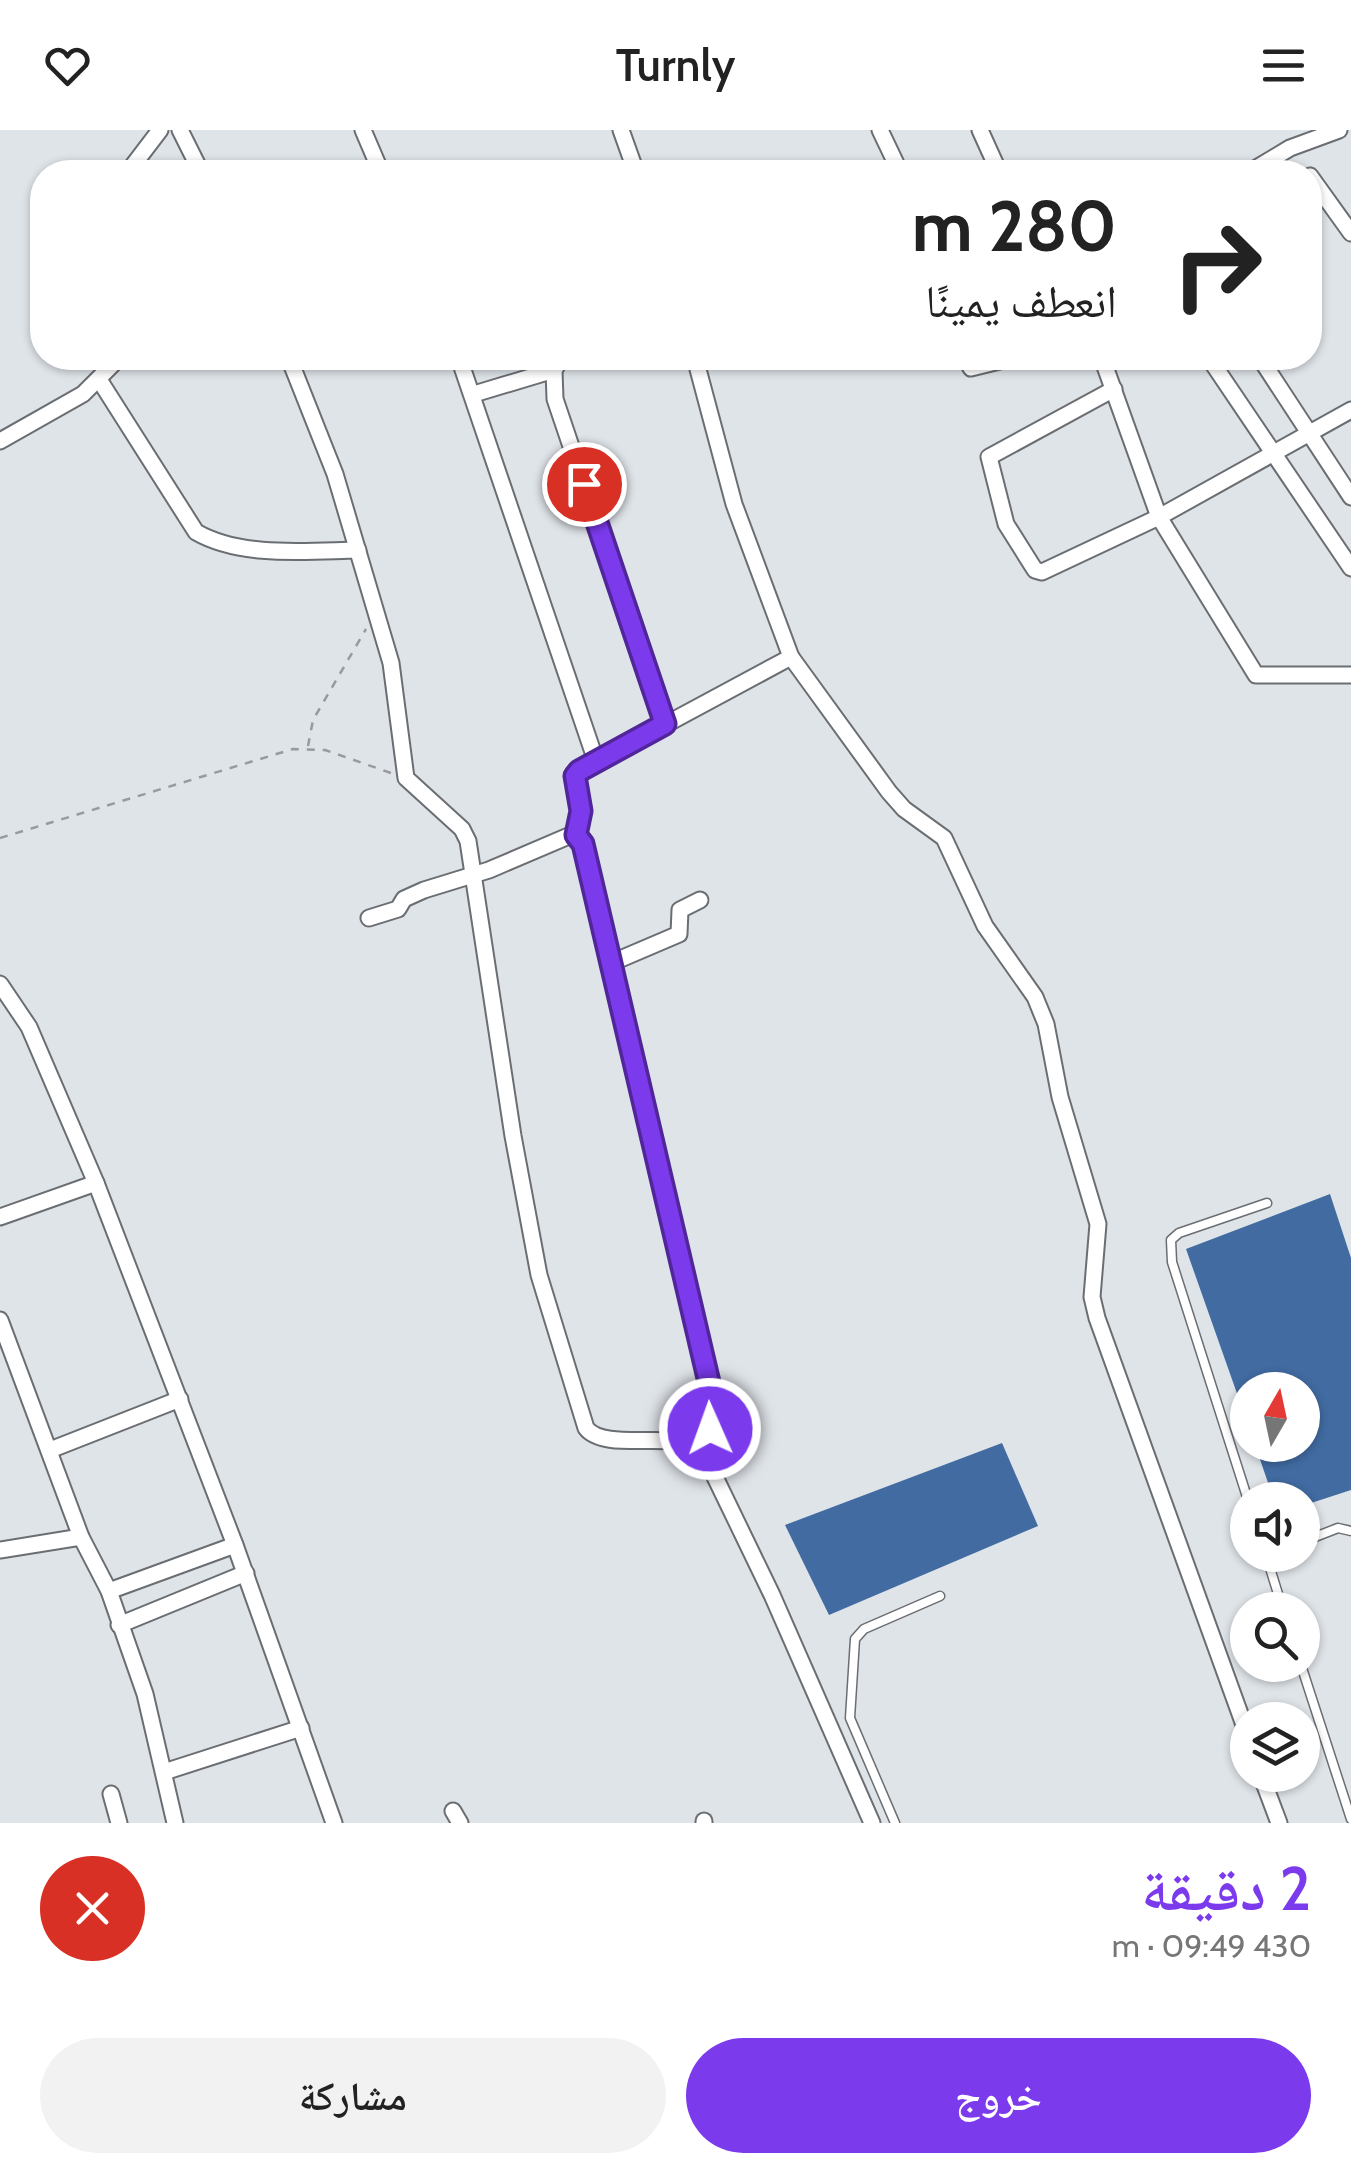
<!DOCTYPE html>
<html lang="ar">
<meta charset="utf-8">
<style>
:root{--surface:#fff;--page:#f2f2f2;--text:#222;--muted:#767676;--accent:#7c3aed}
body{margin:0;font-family:Cabin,"Noto Naskh Arabic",sans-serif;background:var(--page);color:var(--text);direction:rtl;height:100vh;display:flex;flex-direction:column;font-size:38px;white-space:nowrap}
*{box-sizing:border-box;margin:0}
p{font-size:32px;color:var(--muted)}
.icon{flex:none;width:55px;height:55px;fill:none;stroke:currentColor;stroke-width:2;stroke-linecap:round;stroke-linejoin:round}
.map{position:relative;height:1693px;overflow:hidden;direction:ltr}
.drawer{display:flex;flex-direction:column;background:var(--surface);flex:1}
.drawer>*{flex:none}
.top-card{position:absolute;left:30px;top:30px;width:1292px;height:210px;border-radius:40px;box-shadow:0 2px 8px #0004;direction:rtl;background:#fff;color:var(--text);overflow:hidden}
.needle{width:65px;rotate:9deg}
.tools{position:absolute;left:1230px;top:1242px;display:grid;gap:20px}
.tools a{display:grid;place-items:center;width:90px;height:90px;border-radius:50%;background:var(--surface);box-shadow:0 2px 8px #0004;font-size:50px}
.pin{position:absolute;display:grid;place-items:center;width:85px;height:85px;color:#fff;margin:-42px;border:5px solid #fff;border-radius:50%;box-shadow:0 2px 10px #0007}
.me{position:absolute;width:110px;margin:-55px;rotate:358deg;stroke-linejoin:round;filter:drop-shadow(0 0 8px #0008)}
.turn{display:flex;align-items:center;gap:35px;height:210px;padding:0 40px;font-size:45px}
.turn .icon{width:130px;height:130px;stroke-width:2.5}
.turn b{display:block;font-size:70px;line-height:85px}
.round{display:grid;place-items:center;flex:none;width:105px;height:105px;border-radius:52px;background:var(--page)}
.head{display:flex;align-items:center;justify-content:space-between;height:170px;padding:0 40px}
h1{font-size:60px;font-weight:600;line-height:75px;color:var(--accent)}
.action{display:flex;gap:20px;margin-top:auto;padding:20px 40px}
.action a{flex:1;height:115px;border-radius:60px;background:var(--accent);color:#fff;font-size:40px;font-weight:600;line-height:115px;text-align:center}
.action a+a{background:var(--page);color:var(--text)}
header{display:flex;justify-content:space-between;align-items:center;height:130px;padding:0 40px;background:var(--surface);font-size:45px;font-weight:600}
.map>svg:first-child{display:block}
</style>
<header><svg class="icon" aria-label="menu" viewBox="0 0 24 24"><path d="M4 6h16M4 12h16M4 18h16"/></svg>Turnly<svg class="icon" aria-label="heart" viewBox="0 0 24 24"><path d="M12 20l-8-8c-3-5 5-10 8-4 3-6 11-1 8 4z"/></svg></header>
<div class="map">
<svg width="1351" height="1693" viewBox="0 0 1351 1693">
<rect width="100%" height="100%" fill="#dfe4e9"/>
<g fill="#416ba1">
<path d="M 1330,1064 L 1351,1128 L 1351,1360 L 1302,1376 L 1302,1370 L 1274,1370 L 1255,1315 L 1302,1315 L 1302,1260 L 1248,1260 L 1246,1289 L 1186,1119 Z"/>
<path d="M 1002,1313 L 1038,1396 L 829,1485 L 785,1395 Z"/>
</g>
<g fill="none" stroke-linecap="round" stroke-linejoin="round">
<defs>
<g id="service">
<path d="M 1248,1370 L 1172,1132 L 1171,1110 L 1179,1103 L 1267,1073"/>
<path d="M 1302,1412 L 1338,1398 L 1351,1401"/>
<path d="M 1266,1425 L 1283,1480"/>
<path d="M 1301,1535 L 1351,1689"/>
<path d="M 895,1693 L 850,1588 L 855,1509 L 864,1499 L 940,1466"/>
</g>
<g id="minor">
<path d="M 180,0 L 201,42"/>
<path d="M 363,0 L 381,42"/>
<path d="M 621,0 L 636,42"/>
<path d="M 880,0 L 900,42"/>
<path d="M 980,0 L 999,42"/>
<path d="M 128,42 L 160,0"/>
<path d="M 1250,42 L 1290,18 L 1339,0"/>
<path d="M 1310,46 L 1351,103"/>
<path d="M 289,228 L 335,344 L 391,533 L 406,648 L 462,699 L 468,711 L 513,1006 L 539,1145 L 586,1298 C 604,1322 673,1301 701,1318 L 772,1465 L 872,1693"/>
<path d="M 459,228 L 596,631"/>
<path d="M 562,228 L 554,240 L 555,269 L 665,594"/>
<path d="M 695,228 L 734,374 L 791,527 L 889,662 L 904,679 L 944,708 L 985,796 L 1035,867 L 1046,894 L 1060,967 L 1098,1094 L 1092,1167 L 1097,1188 L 1248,1606"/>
<path d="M 965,228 L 971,238 L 1012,228"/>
<path d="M 1102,228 L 1159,387 L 1256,545 L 1351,545"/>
<path d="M 1209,228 L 1351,438"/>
<path d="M 1260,228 L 1351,367"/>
<path d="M 100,251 L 196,402 C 241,428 307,421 358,420"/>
<path d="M 1114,259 L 989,327 L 1006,394 L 1035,440 L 1042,442 L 1159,387 L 1351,280"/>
<path d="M 474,264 L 554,240"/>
<path d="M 0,311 L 83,264 L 119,228"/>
<path d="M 577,705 L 581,681 L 575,646 L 579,641 L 791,527"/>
<path d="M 369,788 L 398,779 L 404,769 L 424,760 L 489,740 L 571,705 L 580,708 L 715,1278 L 701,1318"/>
<path d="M 611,833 L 679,804 L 680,780 L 700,770"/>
<path d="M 0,854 L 29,897 L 96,1053 L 235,1415 L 334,1693"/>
<path d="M 0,1087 L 96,1053"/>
<path d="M 0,1190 L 81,1407 L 109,1461 L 145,1564 L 175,1693"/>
<path d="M 50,1320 L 180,1269"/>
<path d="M 0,1420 L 81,1407"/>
<path d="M 109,1461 L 235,1415"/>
<path d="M 119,1495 L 246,1443"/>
<path d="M 164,1642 L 301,1598"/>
<path d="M 1261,1645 L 1279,1693"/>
<path d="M 111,1664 L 119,1693"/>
<path d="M 453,1681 L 460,1693"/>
<path d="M 704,1693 L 704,1691"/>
</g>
</defs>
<use href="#service" stroke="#6a6e73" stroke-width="11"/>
<use href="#minor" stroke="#6a6e73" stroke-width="19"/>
<g stroke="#979b9e" stroke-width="2.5" stroke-dasharray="8 8" stroke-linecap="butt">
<path d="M 308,616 L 313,590 L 366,499"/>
<path d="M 0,708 L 293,619 L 325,620 L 391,643"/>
</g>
<use href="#service" stroke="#fff" stroke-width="8"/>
<use href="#minor" stroke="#fff" stroke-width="15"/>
</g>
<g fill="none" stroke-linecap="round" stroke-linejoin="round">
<defs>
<path id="route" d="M 584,354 L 665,594 L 579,641 L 575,646 L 581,681 L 576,705 L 583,714 L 715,1278 L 710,1299"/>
</defs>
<use href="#route" stroke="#51269a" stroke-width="25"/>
<use href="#route" stroke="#7c3aed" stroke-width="18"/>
</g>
</svg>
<div class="tools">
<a><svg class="needle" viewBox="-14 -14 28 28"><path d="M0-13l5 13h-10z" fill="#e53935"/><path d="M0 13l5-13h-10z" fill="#767676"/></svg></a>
<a><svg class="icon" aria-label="sound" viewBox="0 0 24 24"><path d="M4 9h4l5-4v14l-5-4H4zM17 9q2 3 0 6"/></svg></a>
<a><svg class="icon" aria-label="search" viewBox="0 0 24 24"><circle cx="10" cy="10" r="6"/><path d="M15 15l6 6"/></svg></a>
<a><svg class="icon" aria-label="layers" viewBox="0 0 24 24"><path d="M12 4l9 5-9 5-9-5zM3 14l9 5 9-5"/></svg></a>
</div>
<div class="pin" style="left:584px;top:354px;background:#d93025"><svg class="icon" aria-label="arrive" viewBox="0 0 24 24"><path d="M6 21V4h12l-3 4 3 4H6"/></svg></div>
<svg class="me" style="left:710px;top:1299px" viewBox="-20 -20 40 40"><circle r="17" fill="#7c3aed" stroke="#fff" stroke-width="3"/><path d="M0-11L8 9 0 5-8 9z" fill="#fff"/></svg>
<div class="top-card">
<div class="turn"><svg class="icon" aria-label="right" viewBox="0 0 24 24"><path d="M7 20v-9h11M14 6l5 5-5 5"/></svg><div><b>280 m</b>انعطف يمينًا</div></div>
</div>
</div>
<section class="drawer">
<div class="head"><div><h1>2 دقيقة</h1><p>430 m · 09:49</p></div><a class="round" style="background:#d93025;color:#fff"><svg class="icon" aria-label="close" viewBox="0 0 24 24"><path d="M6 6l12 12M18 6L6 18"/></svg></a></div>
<div class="action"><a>خروج</a><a>مشاركة</a></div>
</section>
